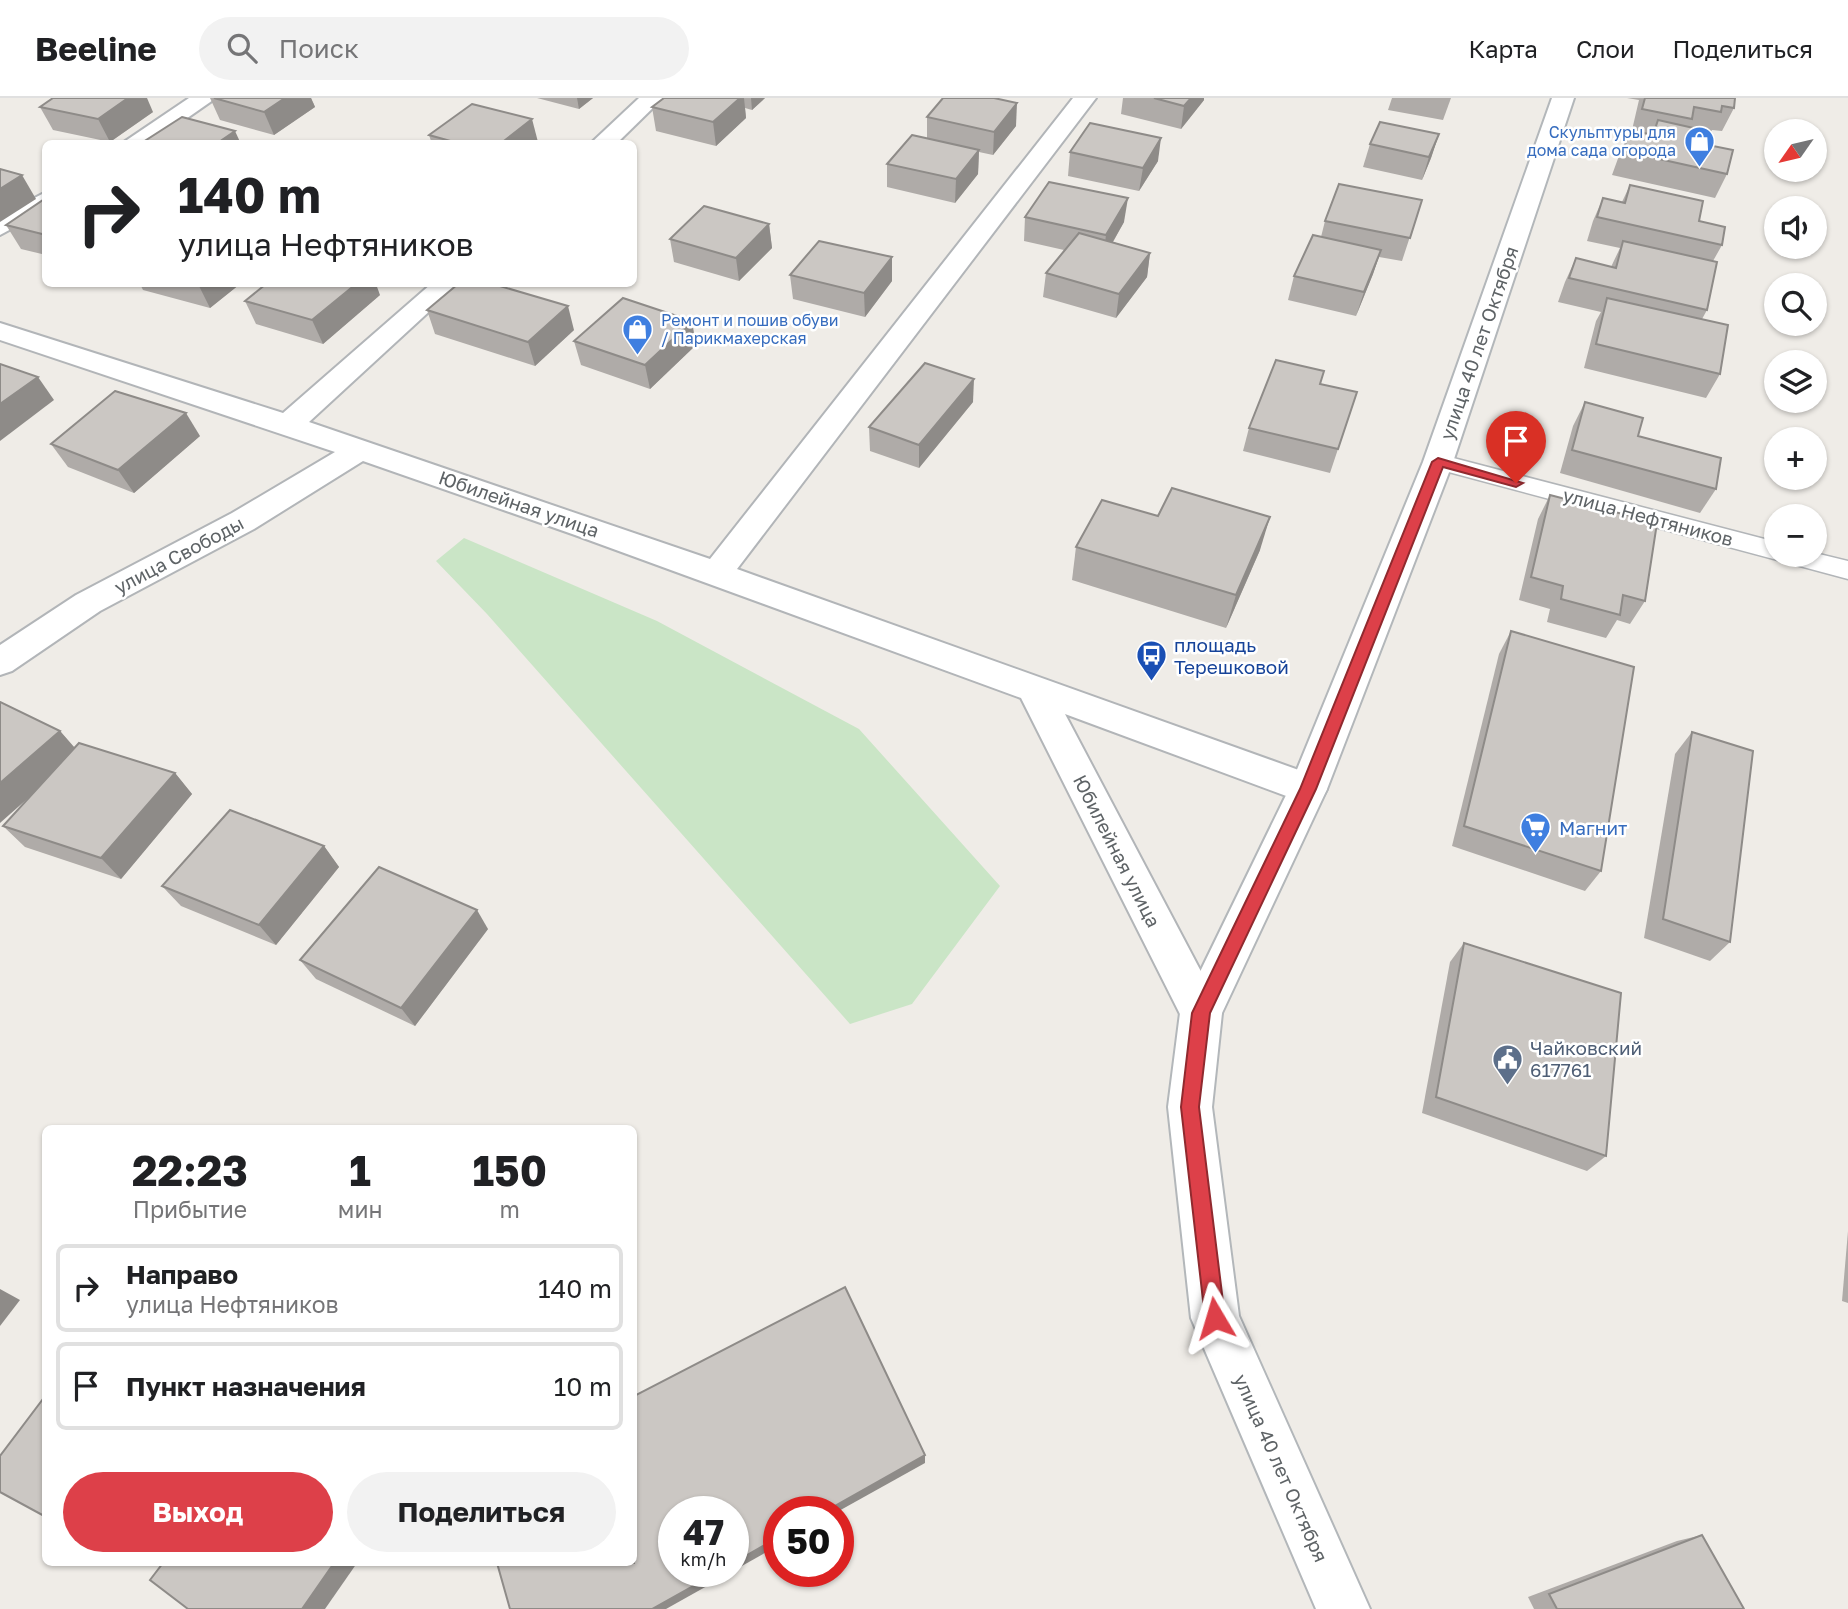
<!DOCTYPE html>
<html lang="ru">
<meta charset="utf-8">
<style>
:root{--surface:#fff;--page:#f2f2f2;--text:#202124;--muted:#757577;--line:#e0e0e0;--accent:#dd4049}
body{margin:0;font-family:"Golos Text",sans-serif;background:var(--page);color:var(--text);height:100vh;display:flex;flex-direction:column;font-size:26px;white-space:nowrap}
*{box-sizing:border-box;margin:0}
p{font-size:23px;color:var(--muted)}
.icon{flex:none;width:38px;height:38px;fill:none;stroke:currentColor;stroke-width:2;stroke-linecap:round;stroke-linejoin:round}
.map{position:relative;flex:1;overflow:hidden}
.drawer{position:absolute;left:42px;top:1027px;width:595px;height:441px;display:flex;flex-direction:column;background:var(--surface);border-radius:10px;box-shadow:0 2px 5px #0004}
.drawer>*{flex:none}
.guide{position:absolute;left:42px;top:42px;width:595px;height:147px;border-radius:10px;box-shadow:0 2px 5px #0004;background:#fff;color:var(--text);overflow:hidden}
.needle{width:46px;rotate:236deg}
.tools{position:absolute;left:1764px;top:21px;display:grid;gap:14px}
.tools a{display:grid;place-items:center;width:63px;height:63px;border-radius:50%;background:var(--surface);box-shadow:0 2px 5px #0004;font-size:35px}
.speed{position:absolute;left:658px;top:1398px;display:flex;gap:14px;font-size:35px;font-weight:700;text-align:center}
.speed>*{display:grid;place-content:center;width:91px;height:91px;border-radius:50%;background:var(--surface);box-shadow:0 2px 5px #0004;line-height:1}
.speed small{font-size:18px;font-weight:400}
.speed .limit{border:10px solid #d22;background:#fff;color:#111}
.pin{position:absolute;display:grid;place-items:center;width:60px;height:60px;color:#fff;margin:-72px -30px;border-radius:50% 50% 50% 0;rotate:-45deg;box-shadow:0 0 7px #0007}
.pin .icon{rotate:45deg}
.me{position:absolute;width:77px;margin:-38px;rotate:353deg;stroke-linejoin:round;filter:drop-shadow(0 0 5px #0008)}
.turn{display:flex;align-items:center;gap:24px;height:147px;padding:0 21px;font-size:32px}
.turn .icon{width:91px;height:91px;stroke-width:2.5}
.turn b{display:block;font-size:49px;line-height:60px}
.eta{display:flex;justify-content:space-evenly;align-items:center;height:119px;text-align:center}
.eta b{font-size:42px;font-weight:700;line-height:49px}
.primary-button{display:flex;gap:14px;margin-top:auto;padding:14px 21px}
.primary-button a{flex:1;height:80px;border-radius:42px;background:var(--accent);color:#fff;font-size:28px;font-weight:700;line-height:80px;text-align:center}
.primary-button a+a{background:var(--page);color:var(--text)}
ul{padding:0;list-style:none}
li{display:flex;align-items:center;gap:21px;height:88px;margin:0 14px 10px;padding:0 7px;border:4px solid var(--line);border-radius:10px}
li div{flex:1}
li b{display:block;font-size:26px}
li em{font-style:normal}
header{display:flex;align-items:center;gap:42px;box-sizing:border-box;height:98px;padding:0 35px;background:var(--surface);border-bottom:2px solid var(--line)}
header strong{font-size:33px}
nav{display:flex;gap:38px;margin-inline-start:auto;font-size:24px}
.search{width:490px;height:63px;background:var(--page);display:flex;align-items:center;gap:18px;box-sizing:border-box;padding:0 24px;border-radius:38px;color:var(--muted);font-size:26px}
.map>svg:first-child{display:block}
</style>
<header>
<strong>Beeline</strong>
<div class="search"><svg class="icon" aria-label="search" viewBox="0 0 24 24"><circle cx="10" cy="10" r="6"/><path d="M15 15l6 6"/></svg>Поиск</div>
<nav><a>Карта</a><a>Слои</a><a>Поделиться</a></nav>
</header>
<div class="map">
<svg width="1848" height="1511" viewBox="0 0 1848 1511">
<rect width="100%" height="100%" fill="#efece7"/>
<path fill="#cae5c6" d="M 464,440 L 657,523 L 859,631 L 1000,788 L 912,906 L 850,926 L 487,516 L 436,463 Z"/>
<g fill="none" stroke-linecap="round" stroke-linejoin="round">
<defs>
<path id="service" d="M 1438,356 L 1776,444 L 1776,457 L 1815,455 L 1848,463 L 1848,481 L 1430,369 L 1426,364 L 1430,359 Z"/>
<g id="minor">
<path d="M 189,0 L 216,0 L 150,46 L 121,46 Z"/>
<path d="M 639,0 L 663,0 L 616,46 L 590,46 Z"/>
<path d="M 1073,0 L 1096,0 L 737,471 L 1321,680 L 1327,691 L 1321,702 L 1308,706 L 1065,616 L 1216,902 L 1222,915 L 1216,928 L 1201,934 L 1186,928 L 1021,600 L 575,437 L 363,363 L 254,431 L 100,513 L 12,573 L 0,577 L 0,547 L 76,497 L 232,415 L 335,354 L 0,242 L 0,225 L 283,315 L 431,186 L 459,186 L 309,324 L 710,461 Z"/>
<path d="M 46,94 L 46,112 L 0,137 L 0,118 Z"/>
</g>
<path id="secondary" d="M 1552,0 L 1574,0 L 1453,364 L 1327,691 L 1222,915 L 1212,1009 L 1239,1218 L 1370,1511 L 1316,1511 L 1191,1220 L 1168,1009 L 1180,915 L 1289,691 L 1423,364 Z"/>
</defs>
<use href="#service" stroke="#b2b5b8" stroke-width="3"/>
<use href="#minor" stroke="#b2b5b8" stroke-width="4"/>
<use href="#secondary" stroke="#b3b7ba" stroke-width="4"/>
<use href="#service" fill="#fff" fill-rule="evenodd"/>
<use href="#minor" fill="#fff" fill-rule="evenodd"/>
<use href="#secondary" fill="#fff" fill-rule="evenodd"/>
</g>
<g fill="#afaba8">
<path d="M 210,0 L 311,0 L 315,9 L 274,37 L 220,22 Z"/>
<path d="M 537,0 L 593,0 L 579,11 Z"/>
<path d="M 664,0 L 765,0 L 752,12 L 745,10 L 746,20 L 716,48 L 656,33 L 652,9 Z"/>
<path d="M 1123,0 L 1204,0 L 1204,2 L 1181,31 L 1121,16 Z"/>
<path d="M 1392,0 L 1451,0 L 1443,22 L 1388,12 Z"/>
<path d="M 1627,0 L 1735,0 L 1734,10 L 1722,33 L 1712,32 L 1709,37 L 1706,36 L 1703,46 L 1727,76 L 1715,100 L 1612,77 L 1620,55 L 1630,32 L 1632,32 L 1639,2 Z"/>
<path d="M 40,9 L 153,14 L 110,44 L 53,32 Z"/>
<path d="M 927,19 L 1016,28 L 993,57 L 979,54 L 978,76 L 955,105 L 887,89 L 887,66 L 927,41 Z"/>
<path d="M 1439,36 L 1431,60 L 1422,82 L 1363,69 L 1370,46 Z"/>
<path d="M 429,37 L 538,44 L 536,46 L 432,46 Z"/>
<path d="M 1070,54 L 1158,63 L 1139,93 L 1068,78 Z"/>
<path d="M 1630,87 L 1699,123 L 1722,147 L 1713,163 L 1707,212 L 1702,221 L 1720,276 L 1706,300 L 1584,270 L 1596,223 L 1601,214 L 1558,204 L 1565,184 L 1576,160 L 1611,169 L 1620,150 L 1587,143 L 1593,123 L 1603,100 L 1622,104 Z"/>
<path d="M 46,100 L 46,157 L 21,151 L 6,127 Z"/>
<path d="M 1422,102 L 1402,163 L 1379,159 L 1373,176 L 1356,218 L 1288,202 L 1294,178 L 1321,139 L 1325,123 Z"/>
<path d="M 1025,119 L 1124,124 L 1113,144 L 1150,155 L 1147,179 L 1116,220 L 1043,199 L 1046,175 L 1064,152 L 1024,143 Z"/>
<path d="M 769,126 L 772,150 L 739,183 L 674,164 L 670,141 Z"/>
<path d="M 790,177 L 892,183 L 865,219 L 793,201 Z"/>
<path d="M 140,186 L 240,186 L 210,210 L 143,192 Z"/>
<path d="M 380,197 L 323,246 L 256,226 L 245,203 Z"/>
<path d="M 427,212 L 574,232 L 535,268 L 435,236 Z"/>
<path d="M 574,243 L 696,247 L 650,291 L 581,267 Z"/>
<path d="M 1320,286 L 1357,294 L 1330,375 L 1243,353 L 1249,330 Z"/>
<path d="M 973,304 L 919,370 L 870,353 L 869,329 Z"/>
<path d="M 1585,304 L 1638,338 L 1716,391 L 1700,415 L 1560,375 L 1573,328 Z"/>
<path d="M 200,338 L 134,395 L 68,369 L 51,346 Z"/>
<path d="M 1550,397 L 1645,503 L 1630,526 L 1617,522 L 1606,540 L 1547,524 L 1550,511 L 1519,502 L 1538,421 Z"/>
<path d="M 1076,449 L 1260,452 L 1226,530 L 1072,482 Z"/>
<path d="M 1511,533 L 1601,773 L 1585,793 L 1452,748 L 1499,556 Z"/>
<path d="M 60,633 L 75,650 L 175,675 L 192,696 L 121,781 L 25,749 L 3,728 L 30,699 Z"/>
<path d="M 1692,634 L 1730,844 L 1710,863 L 1644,840 L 1675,656 Z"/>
<path d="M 324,748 L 339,769 L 276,847 L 181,808 L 162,788 Z"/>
<path d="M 488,831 L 415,928 L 316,881 L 300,862 Z"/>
<path d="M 1464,845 L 1606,1058 L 1587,1073 L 1422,1015 L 1450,864 Z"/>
<path d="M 1848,1133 L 1848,1205 L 1842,1203 Z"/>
<path d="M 1702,1437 L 1744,1511 L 1534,1511 L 1528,1499 L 1677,1443 Z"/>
</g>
<g fill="#8e8b88">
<path d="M 128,0 L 147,0 L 153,14 L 110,44 L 98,21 Z"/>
<path d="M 285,0 L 311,0 L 315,9 L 274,37 L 264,14 Z"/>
<path d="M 577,0 L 593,0 L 579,11 Z"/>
<path d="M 740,0 L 744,0 L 746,20 L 716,48 L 713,24 Z"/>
<path d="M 751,0 L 765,0 L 752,12 Z"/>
<path d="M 1191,0 L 1204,0 L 1204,2 L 1181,31 L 1184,8 Z"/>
<path d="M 1017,5 L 1016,28 L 993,57 L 994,34 Z"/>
<path d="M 532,21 L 538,44 L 536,46 L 500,46 Z"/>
<path d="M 235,33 L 241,46 L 216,46 Z"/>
<path d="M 1439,36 L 1431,60 L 1422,82 L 1429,59 Z"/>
<path d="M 1161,40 L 1158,63 L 1139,93 L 1143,70 Z"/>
<path d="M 979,52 L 978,76 L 955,105 L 956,81 Z"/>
<path d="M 22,77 L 36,101 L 0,124 L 0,91 Z"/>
<path d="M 1128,100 L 1124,124 L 1103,161 L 1106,137 Z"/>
<path d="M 769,126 L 772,150 L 739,183 L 736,160 Z"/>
<path d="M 1381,152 L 1373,176 L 1356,218 L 1364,194 Z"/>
<path d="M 1150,155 L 1147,179 L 1116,220 L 1119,196 Z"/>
<path d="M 892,159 L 892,183 L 865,219 L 864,195 Z"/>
<path d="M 198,186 L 240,186 L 210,210 Z"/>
<path d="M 356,186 L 376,186 L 380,197 L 323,246 L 312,222 Z"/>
<path d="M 568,208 L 574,232 L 535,268 L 528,244 Z"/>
<path d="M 692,223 L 696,247 L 650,291 L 645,267 Z"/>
<path d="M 38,279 L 54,302 L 0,343 L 0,306 Z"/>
<path d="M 974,281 L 973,304 L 919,370 L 919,347 Z"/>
<path d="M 186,315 L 200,338 L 134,395 L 118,372 Z"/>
<path d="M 1270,419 L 1260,452 L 1226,530 L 1236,497 Z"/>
<path d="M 60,633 L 79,655 L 0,725 L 0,685 Z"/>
<path d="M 175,675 L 192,696 L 121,781 L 101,760 Z"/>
<path d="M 324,748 L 339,769 L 276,847 L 259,827 Z"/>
<path d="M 477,812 L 488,831 L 415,928 L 401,910 Z"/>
<path d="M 0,1191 L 20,1202 L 0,1228 Z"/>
<path d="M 925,1357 L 925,1365 L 837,1414 L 824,1414 Z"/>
<path d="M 779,1439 L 779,1447 L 733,1473 L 733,1465 Z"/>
<path d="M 334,1465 L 357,1465 L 325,1511 L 302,1511 Z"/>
<path d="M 718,1474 L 732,1474 L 666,1511 L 652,1511 Z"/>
</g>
<g fill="#cbc7c3" stroke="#8e8b88" stroke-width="2">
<path d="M 53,0 L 128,0 L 98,21 L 40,9 Z"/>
<path d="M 214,0 L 285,0 L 264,14 Z"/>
<path d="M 664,0 L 740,0 L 713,24 L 652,9 Z"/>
<path d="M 943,0 L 994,0 L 1017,5 L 994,34 L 927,19 Z"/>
<path d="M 1154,0 L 1191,0 L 1184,8 Z"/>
<path d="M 1645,0 L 1735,0 L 1734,10 L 1722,8 L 1721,14 L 1694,9 L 1692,21 L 1642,11 Z"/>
<path d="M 472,6 L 532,21 L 500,46 L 461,46 L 429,37 Z"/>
<path d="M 182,19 L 235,33 L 216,46 L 140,46 Z"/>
<path d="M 1658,22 L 1707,33 L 1703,46 L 1733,52 L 1727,76 L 1623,53 L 1630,32 L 1653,37 Z"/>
<path d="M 1380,24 L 1439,36 L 1429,59 L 1370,46 Z"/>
<path d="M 1090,25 L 1161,40 L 1143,70 L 1070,54 Z"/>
<path d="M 912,37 L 979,52 L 956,81 L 887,66 Z"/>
<path d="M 0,71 L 22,77 L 0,91 Z"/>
<path d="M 1049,84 L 1128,100 L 1106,137 L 1025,119 Z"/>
<path d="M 1339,86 L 1422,102 L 1410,140 L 1325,123 Z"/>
<path d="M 1630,87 L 1703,103 L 1699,123 L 1725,129 L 1722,147 L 1597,119 L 1603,100 L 1625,105 Z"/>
<path d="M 46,100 L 46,137 L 6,127 Z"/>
<path d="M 704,108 L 769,126 L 736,160 L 670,141 Z"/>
<path d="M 1079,135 L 1150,155 L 1119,196 L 1046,175 Z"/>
<path d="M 1313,137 L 1381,152 L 1364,194 L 1294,178 Z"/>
<path d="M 819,143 L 892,159 L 864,195 L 790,177 Z"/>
<path d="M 1623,143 L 1717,164 L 1707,212 L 1569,180 L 1576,160 L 1616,170 Z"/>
<path d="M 266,186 L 356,186 L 312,222 L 245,203 Z"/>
<path d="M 458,186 L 493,186 L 568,208 L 528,244 L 427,212 Z"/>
<path d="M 623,200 L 692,223 L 645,267 L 574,243 Z"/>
<path d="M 1607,200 L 1728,227 L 1720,276 L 1596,246 Z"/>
<path d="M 1276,262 L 1324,273 L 1320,286 L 1357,294 L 1338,351 L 1249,330 Z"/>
<path d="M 925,265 L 974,281 L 919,347 L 869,329 Z"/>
<path d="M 0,266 L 38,279 L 0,306 Z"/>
<path d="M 115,293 L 186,315 L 118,372 L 51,346 Z"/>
<path d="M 1585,304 L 1643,320 L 1638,338 L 1721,360 L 1716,391 L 1572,352 Z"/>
<path d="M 1172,390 L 1270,419 L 1236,497 L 1076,449 L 1102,402 L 1158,418 Z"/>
<path d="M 1550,397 L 1657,425 L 1645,503 L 1623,497 L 1620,517 L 1561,501 L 1563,488 L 1531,479 Z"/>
<path d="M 1511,533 L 1634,569 L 1601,773 L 1464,728 Z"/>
<path d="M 0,604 L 60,633 L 0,685 Z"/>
<path d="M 1692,634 L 1753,653 L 1730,844 L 1663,821 Z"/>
<path d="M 79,645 L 175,675 L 101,760 L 3,728 Z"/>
<path d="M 230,712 L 324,748 L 259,827 L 162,788 Z"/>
<path d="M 379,769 L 477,812 L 401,910 L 300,862 Z"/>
<path d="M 1464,845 L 1621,895 L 1606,1058 L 1436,999 Z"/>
<path d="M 845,1189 L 925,1357 L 824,1414 L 779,1414 L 779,1439 L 733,1465 L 733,1414 L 674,1414 L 674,1474 L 718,1474 L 652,1511 L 510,1511 L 497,1465 L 634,1465 L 634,1298 Z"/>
<path d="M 46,1297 L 46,1419 L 0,1394 L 0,1358 Z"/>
<path d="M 1702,1437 L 1744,1511 L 1557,1511 L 1549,1496 Z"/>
<path d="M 163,1465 L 334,1465 L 302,1511 L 188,1511 L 150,1482 Z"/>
</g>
<path fill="#dd4049" stroke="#902a2f" stroke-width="2" d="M 1438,360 L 1523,385 L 1516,389 L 1443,369 L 1316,691 L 1210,915 L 1199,1009 L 1225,1220 L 1222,1227 L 1215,1230 L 1208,1227 L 1205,1220 L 1181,1009 L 1192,915 L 1300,691 L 1432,364 Z"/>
<defs>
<symbol id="shop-pin" viewBox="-11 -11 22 30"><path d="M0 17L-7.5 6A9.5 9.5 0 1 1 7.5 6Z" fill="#3f7fe0" stroke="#fff"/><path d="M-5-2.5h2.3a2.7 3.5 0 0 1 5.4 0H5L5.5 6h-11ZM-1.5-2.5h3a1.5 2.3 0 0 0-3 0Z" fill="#fff"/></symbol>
<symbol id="bus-pin" viewBox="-11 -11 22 30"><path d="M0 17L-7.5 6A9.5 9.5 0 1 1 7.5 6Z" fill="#1a4fb4" stroke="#fff"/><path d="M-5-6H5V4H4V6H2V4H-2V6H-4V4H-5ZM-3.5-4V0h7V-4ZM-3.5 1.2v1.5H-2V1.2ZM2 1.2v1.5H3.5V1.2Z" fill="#fff"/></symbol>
<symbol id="supermarket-pin" viewBox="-11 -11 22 30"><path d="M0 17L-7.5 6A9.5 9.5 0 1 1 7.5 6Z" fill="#3f7fe0" stroke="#fff"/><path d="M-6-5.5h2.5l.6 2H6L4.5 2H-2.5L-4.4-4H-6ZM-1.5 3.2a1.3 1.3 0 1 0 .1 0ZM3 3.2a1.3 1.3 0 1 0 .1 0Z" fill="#fff"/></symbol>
<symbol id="civic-pin" viewBox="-11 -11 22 30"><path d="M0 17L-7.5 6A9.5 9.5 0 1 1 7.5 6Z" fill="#5c6f8a" stroke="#fff"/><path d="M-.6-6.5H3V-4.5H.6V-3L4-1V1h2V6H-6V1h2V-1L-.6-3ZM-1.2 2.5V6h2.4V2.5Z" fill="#fff"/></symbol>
</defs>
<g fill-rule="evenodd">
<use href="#shop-pin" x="1682" y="26" width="35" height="47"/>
<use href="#shop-pin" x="620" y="214" width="35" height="47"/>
<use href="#bus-pin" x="1134" y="540" width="35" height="47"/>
<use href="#supermarket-pin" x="1518" y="712" width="35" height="47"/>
<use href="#civic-pin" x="1490" y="944" width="35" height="47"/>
</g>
<g text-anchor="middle" stroke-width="5" stroke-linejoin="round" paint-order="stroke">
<g font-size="16" fill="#366cbe" stroke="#fff" text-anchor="end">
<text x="1676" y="40">Скульптуры для<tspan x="1676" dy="18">дома сада огорода</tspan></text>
<text x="661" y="228" text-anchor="start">Ремонт и пошив обуви<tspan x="661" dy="18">/ Парикмахерская</tspan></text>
</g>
<g font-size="19" fill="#5e6366" stroke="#fff">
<text transform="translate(1479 245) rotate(-71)" y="7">улица 40 лет Октября</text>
<text transform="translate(519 406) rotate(19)" y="7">Юбилейная улица</text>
<text transform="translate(1648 419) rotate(15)" y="7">улица Нефтяников</text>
<text transform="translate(179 457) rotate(-28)" y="7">улица Свободы</text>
<text transform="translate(1117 753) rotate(63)" y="7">Юбилейная улица</text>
<text transform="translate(1281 1370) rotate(66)" y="7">улица 40 лет Октября</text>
</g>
<g font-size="19" fill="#164399" stroke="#fff" text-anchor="start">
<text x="1174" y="554">площадь<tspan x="1174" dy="22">Терешковой</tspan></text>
</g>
<g font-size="19" fill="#366cbe" stroke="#fff" text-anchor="start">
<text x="1559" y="737">Магнит</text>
</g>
<g font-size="19" fill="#4e5e75" stroke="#fff" text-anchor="start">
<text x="1530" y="957">Чайковский<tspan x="1530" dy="22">617761</tspan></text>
</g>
</g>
</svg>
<div class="tools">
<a><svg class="needle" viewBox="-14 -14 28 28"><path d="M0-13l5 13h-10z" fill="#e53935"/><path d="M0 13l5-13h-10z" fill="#757577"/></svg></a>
<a><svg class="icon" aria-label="sound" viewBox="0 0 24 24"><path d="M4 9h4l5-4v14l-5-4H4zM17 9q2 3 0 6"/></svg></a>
<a><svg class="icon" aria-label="search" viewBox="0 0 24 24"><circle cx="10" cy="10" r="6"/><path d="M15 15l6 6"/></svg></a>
<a><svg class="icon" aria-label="layers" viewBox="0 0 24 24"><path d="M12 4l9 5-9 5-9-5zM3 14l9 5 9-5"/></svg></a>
<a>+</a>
<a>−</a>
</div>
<div class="speed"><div>47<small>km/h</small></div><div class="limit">50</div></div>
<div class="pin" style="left:1516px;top:385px;background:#d93025"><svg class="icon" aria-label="arrive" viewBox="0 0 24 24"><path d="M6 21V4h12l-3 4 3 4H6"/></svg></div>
<svg class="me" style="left:1215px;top:1220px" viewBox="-20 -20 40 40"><path d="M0-17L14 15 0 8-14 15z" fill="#dd4049" stroke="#fff" stroke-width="4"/></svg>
<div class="guide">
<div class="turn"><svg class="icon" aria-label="right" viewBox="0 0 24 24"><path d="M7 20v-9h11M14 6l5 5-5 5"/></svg><div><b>140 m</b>улица Нефтяников</div></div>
</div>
<section class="drawer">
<div class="eta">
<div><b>22:23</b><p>Прибытие</p></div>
<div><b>1</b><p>мин</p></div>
<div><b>150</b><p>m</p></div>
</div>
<ul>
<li><svg class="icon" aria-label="right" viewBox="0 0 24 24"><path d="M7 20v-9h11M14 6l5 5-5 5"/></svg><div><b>Направо</b><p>улица Нефтяников</p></div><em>140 m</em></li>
<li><svg class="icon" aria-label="arrive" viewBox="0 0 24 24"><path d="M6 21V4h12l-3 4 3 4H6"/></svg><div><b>Пункт назначения</b></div><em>10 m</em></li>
</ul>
<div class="primary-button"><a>Выход</a><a>Поделиться</a></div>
</section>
</div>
